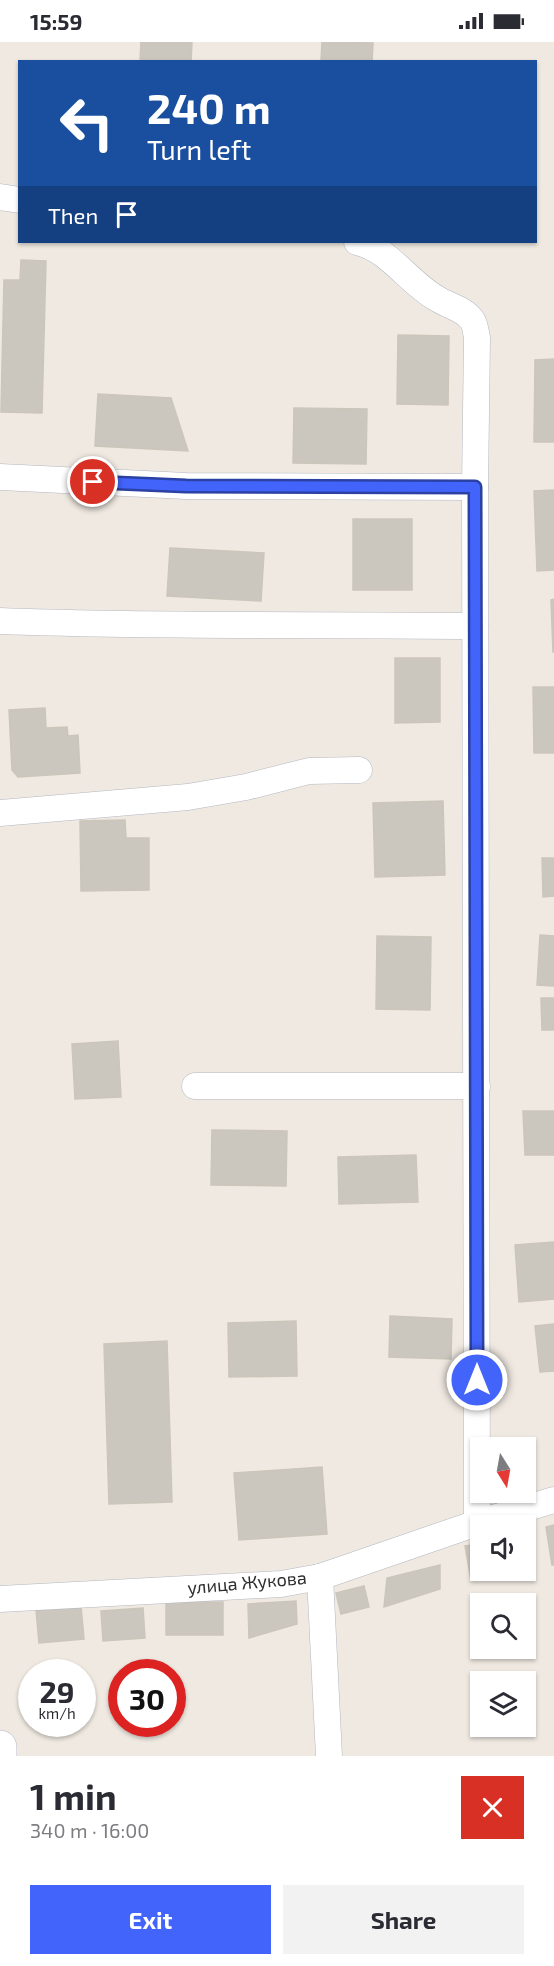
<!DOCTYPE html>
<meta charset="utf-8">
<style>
:root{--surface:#fff;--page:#f2f2f3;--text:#2b2b33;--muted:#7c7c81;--accent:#4264fb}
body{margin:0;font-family:"Exo 2",sans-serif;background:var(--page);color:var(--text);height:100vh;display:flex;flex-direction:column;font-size:22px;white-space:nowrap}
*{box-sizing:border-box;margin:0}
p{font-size:20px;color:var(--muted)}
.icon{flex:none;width:33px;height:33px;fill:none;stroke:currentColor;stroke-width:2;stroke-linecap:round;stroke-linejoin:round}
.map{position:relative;height:1714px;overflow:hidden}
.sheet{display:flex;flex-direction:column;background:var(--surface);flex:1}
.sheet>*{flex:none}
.top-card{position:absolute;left:18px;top:18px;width:519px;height:183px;border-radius:0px;box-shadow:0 2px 4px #0004;background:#1a4fa0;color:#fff;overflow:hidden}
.needle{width:39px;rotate:169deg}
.controls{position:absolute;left:470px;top:1395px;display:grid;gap:12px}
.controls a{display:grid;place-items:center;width:66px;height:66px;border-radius:0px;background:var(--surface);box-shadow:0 2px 4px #0004;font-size:30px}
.speed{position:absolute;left:18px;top:1617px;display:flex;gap:12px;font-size:30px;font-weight:700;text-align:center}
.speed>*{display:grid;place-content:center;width:78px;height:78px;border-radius:50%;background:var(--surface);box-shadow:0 2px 4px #0004;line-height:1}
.speed small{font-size:15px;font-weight:400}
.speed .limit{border:9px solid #d22;background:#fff;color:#111}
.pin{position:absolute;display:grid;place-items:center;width:51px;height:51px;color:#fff;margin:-26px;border:3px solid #fff;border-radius:50%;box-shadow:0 2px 6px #0007}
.me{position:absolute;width:66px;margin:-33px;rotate:0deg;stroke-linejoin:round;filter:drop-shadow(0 0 4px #0008)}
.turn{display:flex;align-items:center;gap:21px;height:126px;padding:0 30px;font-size:27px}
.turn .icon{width:78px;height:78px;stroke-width:2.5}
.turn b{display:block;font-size:42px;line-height:51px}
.then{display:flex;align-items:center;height:57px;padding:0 30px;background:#0003;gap:12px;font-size:22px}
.round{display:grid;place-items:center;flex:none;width:63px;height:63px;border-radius:0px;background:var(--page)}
.summary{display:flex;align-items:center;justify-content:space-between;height:102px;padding:0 30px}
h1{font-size:36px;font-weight:700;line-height:45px}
.cta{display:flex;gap:12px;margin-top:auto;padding:12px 30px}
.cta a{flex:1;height:69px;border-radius:0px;background:var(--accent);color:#fff;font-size:24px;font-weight:700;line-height:69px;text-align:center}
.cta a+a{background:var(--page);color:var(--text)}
.status{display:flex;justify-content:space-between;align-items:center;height:42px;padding:0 30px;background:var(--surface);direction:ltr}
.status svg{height:16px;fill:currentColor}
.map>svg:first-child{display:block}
</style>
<div class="status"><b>15:59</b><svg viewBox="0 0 49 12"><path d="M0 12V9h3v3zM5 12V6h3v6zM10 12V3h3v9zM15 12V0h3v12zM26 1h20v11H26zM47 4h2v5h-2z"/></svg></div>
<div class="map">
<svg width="554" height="1714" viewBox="0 0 554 1714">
<rect width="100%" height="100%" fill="#efe9e1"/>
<g fill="#cbc7bf" stroke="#cbc5ba" stroke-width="1.5">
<path d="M 141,0 L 192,0 L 191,20 L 140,20 Z"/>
<path d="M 322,0 L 373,1 L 372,20 L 321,20 Z"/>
<path d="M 21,218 L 46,219 L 42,371 L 1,370 L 4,238 L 20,238 Z"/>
<path d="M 398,293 L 449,294 L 448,363 L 397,362 Z"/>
<path d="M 554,317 L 554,400 L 534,400 L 535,318 Z"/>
<path d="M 98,352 L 171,356 L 188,409 L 95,404 Z"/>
<path d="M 294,366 L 367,367 L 366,422 L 293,421 Z"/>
<path d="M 554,448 L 554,528 L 537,529 L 534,449 Z"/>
<rect x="353" y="477" width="59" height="71"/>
<path d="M 170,506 L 264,511 L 261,559 L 167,554 Z"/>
<path d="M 554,557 L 554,610 L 553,610 L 551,558 Z"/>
<path d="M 395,616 L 440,616 L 440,680 L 395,681 Z"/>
<path d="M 533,645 L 554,645 L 554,711 L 534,711 Z"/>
<path d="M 45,666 L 46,686 L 67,685 L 68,694 L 78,693 L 80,731 L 18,735 L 12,728 L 9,668 Z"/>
<path d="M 443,759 L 445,833 L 375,835 L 373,761 Z"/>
<path d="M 125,778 L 126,796 L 149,796 L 149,848 L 81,849 L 80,779 Z"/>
<path d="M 542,816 L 554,816 L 554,854 L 543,855 Z"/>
<path d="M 540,893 L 554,894 L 554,944 L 537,943 Z"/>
<path d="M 377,894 L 431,895 L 430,968 L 376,967 Z"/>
<path d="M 541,956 L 554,956 L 554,988 L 542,988 Z"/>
<path d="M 118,999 L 121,1055 L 75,1057 L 72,1002 Z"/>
<path d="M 523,1069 L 554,1069 L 554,1113 L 525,1113 Z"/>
<path d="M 212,1088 L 287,1089 L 286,1144 L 211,1143 Z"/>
<path d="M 416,1113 L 418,1160 L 339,1162 L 338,1115 Z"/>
<path d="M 554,1200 L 554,1257 L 519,1260 L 515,1203 Z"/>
<path d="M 390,1274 L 452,1277 L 451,1317 L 389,1315 Z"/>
<path d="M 296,1279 L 297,1334 L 229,1335 L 228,1281 Z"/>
<path d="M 554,1282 L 554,1329 L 540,1330 L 535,1284 Z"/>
<path d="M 167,1299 L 172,1460 L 109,1462 L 104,1302 Z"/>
<path d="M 322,1425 L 327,1492 L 239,1498 L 234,1431 Z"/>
<path d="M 554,1483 L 554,1523 L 552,1523 L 546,1485 Z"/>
<path d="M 480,1502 L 480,1528 L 520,1530 L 471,1538 L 465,1504 Z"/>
<path d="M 440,1523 L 440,1547 L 384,1565 L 387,1536 Z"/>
<path d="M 364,1544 L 369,1565 L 341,1572 L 336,1551 Z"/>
<path d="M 296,1559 L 297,1582 L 249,1596 L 248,1562 Z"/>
<rect x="166" y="1560" width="57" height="33"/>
<path d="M 81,1564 L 84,1597 L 39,1601 L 36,1568 Z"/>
<path d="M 143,1566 L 145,1596 L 103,1599 L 101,1569 Z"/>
</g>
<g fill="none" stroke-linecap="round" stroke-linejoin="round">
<defs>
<g id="street">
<path d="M 0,155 L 20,158"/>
<path d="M 357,200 C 389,207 408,240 436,256 C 448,264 463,266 472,278 C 475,282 476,290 477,296 L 475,445 L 477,1481"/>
<path d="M 0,435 L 186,444 L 475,445"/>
<path d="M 0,579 C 158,585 317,582 475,584"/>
<path d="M 0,771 L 188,755 L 246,745 L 309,729 L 359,728"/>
<path d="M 195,1044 L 477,1044"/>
<path d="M 320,1535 L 329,1714"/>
<path d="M 0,1557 L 281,1542 L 320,1535 L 477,1481 L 554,1458"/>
</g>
<path id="secondary" d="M 0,1705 L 0,1714"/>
</defs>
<use href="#street" stroke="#b4b7c1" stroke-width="27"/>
<use href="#secondary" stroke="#b4b7c1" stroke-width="34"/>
<use href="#street" stroke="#fff" stroke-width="26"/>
<use href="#secondary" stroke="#fff" stroke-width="33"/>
</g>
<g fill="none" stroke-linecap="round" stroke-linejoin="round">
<defs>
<path id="route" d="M 93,440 L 186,444 L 475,445 L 477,1338"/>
</defs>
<use href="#route" stroke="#2b41a3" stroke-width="15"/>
<use href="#route" stroke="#4264fb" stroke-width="10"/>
</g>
<g text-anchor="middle" stroke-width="4.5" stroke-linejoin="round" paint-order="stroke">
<g font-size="18" fill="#2e2e2e" stroke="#fff">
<text transform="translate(247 1541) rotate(-5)" y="6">улица Жукова</text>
</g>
</g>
</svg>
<div class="controls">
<a><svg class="needle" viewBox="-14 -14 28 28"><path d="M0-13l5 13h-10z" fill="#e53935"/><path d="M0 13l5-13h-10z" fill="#7c7c81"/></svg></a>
<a><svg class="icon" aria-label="sound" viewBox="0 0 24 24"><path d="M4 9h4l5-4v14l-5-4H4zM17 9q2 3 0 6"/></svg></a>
<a><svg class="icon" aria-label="search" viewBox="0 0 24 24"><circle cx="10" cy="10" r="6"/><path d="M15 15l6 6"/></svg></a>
<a><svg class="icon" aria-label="layers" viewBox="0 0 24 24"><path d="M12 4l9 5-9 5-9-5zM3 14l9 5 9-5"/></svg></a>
</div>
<div class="speed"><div>29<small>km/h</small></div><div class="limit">30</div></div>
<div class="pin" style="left:93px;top:440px;background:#d93025"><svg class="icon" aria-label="arrive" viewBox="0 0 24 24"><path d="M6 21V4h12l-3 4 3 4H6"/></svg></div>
<svg class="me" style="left:477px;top:1338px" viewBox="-20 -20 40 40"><circle r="17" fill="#4264fb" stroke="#fff" stroke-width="3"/><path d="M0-11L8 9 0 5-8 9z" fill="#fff"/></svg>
<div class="top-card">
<div class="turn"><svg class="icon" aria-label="left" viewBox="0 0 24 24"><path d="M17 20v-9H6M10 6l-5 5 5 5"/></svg><div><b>240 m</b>Turn left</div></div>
<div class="then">Then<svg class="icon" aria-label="arrive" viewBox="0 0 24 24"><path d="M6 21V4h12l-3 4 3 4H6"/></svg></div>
</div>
</div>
<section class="sheet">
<div class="summary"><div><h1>1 min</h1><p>340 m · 16:00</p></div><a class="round" style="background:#d93025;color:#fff"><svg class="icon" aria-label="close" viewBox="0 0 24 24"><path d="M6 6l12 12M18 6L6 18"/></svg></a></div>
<div class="cta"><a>Exit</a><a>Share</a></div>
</section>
